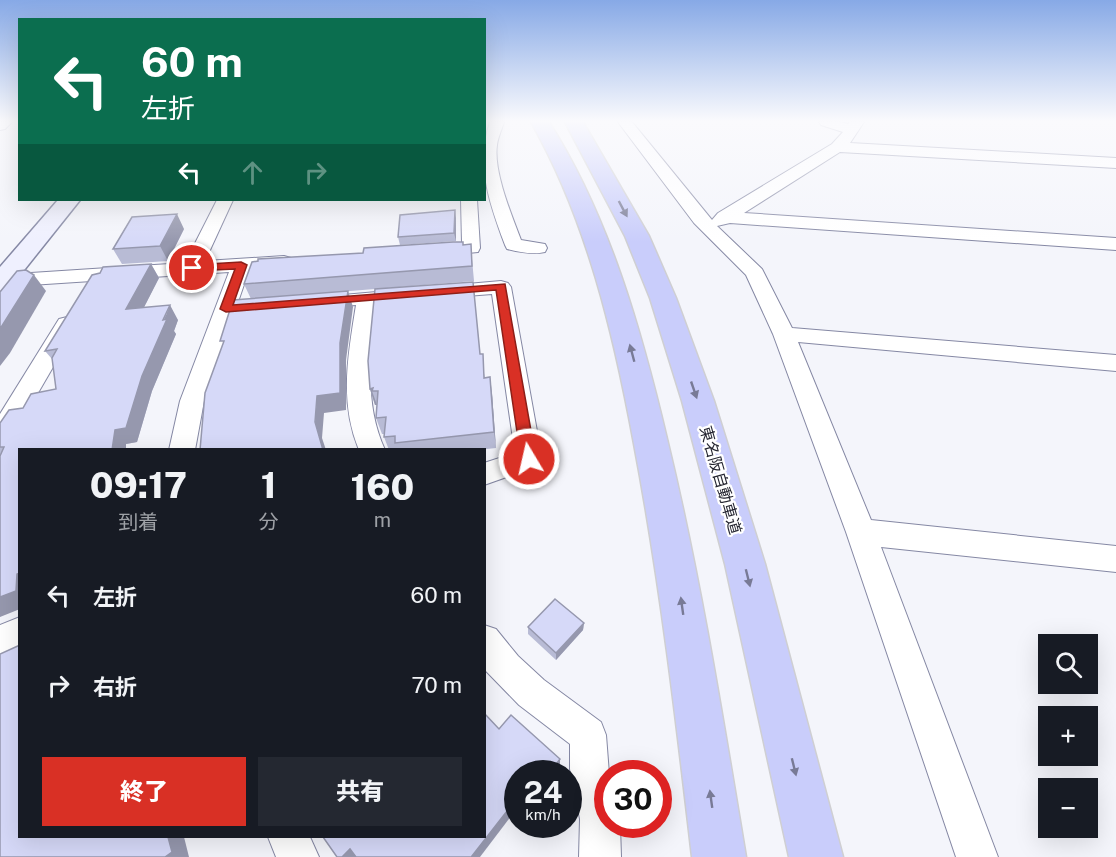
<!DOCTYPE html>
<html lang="ja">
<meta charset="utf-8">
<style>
:root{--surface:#171b24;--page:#242831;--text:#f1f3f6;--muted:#9ea1a6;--accent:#d93025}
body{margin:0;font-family:"Public Sans","Noto Sans JP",sans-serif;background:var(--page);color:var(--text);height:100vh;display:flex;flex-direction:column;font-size:22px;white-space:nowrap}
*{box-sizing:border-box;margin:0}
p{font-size:20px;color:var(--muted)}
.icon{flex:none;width:33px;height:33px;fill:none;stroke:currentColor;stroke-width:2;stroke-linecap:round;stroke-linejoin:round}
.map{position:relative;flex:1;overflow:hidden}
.side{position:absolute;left:18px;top:448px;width:468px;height:390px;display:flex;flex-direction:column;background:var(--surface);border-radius:0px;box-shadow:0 6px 24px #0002}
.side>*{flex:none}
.top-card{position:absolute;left:18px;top:18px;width:468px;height:183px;border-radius:0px;box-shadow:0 6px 24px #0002;background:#0b6e4f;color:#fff;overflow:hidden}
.controls{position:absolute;left:1038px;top:634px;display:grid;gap:12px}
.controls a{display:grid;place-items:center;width:60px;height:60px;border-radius:0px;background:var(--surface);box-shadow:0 6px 24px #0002;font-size:30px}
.speed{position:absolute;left:504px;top:760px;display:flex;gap:12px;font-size:30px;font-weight:700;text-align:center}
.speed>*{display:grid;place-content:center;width:78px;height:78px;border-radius:50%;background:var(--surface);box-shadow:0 6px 24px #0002;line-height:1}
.speed small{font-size:15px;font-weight:400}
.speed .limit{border:9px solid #d22;background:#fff;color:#111}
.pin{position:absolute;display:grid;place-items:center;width:51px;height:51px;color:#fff;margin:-26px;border:3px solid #fff;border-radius:50%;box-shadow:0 2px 6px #0007}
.me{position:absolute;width:66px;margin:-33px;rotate:351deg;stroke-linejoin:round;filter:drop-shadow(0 0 4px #0008)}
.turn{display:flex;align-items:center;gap:21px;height:126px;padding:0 24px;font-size:27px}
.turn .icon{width:78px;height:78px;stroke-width:2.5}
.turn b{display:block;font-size:42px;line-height:51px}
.lanes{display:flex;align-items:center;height:57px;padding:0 24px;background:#0003;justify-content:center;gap:30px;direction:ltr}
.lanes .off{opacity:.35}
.eta{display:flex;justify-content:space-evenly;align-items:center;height:102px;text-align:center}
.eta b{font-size:36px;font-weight:800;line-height:42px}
.primary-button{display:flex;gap:12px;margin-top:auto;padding:12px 24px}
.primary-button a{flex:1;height:69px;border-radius:0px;background:var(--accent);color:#fff;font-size:24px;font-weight:800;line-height:69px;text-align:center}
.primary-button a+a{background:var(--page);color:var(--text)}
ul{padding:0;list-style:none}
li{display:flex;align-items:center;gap:18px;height:90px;padding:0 24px}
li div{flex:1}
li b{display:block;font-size:22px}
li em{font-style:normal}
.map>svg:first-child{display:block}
</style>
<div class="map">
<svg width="1116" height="857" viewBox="0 0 1116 857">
<rect width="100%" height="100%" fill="#f4f5fb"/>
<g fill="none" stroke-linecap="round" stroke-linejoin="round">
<defs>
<g id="street">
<path d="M 0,122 L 12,122 L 5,129 L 0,130 Z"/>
<path d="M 490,122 L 504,122 C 502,129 498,137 497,145 C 493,171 512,216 521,240 L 545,244 L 547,248 L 545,252 C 533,255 519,252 507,249 L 505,245 C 490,205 475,164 490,122 Z"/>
<path d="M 618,122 L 632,122 L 712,220 L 718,213 L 832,144 L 843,132 L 821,125 L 819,122 L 840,122 L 848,124 L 850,122 L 864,122 L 850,143 L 1116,158 L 1116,168 L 840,152 L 744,213 L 1116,238 L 1116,250 L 730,223 L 717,226 L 762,269 L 792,328 L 1116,355 L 1116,371 L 798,342 L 871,520 L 1116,546 L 1116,572 L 881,547 L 998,857 L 956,857 L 846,532 L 773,334 L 746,275 L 694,223 Z"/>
<path d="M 217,200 L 233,200 L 205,261 L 284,256 L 291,258 L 294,262 L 291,266 L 249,270 L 204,401 L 195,450 L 169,450 L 180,401 L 229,272 L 0,287 L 0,275 L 185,263 Z"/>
<path d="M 461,200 L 477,200 L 480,248 L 478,252 L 437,256 L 430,254 L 428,250 L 430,246 L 462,243 Z"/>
<path d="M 501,281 L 508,283 L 511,287 L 542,459 L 538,466 L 484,485 L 484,463 L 515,453 L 492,294 L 377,303 C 371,354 363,402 385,450 L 359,450 C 339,402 348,355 356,305 L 316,308 L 309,306 L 306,302 L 309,298 Z"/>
<path d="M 67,317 L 75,319 L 78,324 L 9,443 L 0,446 L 0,414 L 59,319 Z"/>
<path d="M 20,617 L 20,650 L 0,658 L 0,625 Z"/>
<path d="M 484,625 L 496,629 L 518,656 L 544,680 L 601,722 L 606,735 L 609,774 L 608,774 L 608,825 L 620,825 L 621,857 L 579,857 L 580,819 L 570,769 L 570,744 L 519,705 L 484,669 Z"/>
<path d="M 268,837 L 310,837 L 319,857 L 276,857 Z"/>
</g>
<path id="secondary" d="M 58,200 L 80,200 L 9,289 L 0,291 L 0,267 Z"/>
<g id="highway">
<path d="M 531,122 L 549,122 C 610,218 642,333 668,443 C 701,580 723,719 746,857 L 692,857 C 676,719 660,581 634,444 C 614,335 587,220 531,122 Z"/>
<path d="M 565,122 L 583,122 L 649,236 L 676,298 L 714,401 L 765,564 L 843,857 L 789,857 L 725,564 L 682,401 L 650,298 L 625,236 Z"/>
</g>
</defs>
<use href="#street" stroke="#8588a4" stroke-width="2"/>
<use href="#secondary" stroke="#8588a4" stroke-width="3"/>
<use href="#highway" stroke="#cfcfd2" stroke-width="3"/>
<use href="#street" fill="#fff" fill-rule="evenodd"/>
<use href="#secondary" fill="#eff0fe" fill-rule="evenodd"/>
<use href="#highway" fill="#c9cdfb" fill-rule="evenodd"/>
</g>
<g fill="#b8bbd5">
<path d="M 456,218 L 456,241 L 400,245 L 398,237 Z"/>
<path d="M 184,229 L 168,261 L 122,264 L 113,249 Z"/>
<path d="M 463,245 L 472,259 L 474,281 L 251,299 L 244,284 L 363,253 Z"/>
<path d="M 151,264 L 159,278 L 144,307 L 178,320 L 174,331 L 176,334 L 152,391 L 137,442 L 126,444 L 0,617 L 0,423 L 56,389 L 52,359 L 45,351 Z"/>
<path d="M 473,282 L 480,354 L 485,378 L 492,393 L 496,448 L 478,450 L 389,450 L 384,437 L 385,434 L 382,434 L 376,418 L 377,406 L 377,405 L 375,405 L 370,389 Z"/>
<path d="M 584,623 L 583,630 L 556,660 L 528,634 L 528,627 Z"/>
</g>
<g fill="#9698ae">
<path d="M 455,210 L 456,218 L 456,241 L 454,233 Z"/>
<path d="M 177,214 L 184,229 L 168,261 L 160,246 Z"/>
<path d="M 151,264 L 159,278 L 136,323 L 126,309 Z"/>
<path d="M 34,275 L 46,291 L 10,353 L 0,366 L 0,329 Z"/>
<path d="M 348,291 L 353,307 L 346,360 L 346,410 L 324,413 L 322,438 L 326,450 L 323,450 L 315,422 L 317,396 L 340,343 Z"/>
<path d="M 170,305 L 178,320 L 174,331 L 176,334 L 152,391 L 137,442 L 126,444 L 126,450 L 112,450 L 115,430 L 142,376 Z"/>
<path d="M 490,377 L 492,393 L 496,448 L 494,432 Z"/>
<path d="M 373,388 L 372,391 L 377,405 L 375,405 L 370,389 Z"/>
<path d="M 20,573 L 20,609 L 0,617 L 0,597 L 17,574 Z"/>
<path d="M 584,623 L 583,630 L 556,660 L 556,653 Z"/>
<path d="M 560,759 L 560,768 L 556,774 L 549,774 Z"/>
<path d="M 518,797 L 518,807 L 480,857 L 473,857 L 472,856 Z"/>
<path d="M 168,837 L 184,837 L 189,857 L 165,857 Z"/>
<path d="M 350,849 L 358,857 L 342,857 Z"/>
</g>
<g fill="#d6d9f8" stroke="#9698ae" stroke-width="1.5">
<path d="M 455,210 L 454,233 L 398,237 L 400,215 Z"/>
<path d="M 177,214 L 160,246 L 113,249 L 132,217 Z"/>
<path d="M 453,242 L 463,242 L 463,245 L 471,244 L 472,266 L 244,284 L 252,262 L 258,261 L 258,259 L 363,253 L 364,248 Z"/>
<path d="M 151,264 L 126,309 L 170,305 L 163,320 L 167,319 L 142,376 L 126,428 L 115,430 L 112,450 L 20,450 L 20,573 L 17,574 L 16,591 L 0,597 L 0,456 L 4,447 L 0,447 L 0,423 L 9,410 L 23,408 L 31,394 L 56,389 L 52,358 L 57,349 L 45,351 L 92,275 L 100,273 L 103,267 Z"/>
<path d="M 26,270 L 34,275 L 0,329 L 0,292 L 17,271 Z"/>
<path d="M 473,282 L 480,354 L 483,354 L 484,378 L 490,377 L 494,432 L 395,443 L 395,436 L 384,437 L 386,417 L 376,418 L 378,391 L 372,391 L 373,388 L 370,389 L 368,361 L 375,289 Z"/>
<path d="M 348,291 L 340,343 L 340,393 L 317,396 L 315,422 L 323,450 L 200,450 L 205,393 L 224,341 L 220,341 L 233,300 Z"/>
<path d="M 555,599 L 584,623 L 556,653 L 528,627 Z"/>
<path d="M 20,645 L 20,837 L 168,837 L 172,852 L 165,857 L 0,857 L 0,654 Z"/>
<path d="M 484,713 L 499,729 L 511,715 L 560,759 L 549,774 L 518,774 L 518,797 L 472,856 L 473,857 L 356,857 L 350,849 L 342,857 L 337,857 L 323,837 L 484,837 Z"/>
</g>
<defs><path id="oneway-solid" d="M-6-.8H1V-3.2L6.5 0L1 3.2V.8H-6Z" transform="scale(1.5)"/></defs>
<g fill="#787a96">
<use href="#oneway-solid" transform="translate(623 209) rotate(62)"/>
<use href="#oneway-solid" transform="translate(632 353) rotate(-105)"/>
<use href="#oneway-solid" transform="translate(694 390) rotate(71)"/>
<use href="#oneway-solid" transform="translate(748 578) rotate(76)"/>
<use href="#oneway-solid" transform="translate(682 606) rotate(-98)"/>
<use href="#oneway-solid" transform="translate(794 767) rotate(76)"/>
<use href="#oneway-solid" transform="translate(711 799) rotate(-98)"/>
</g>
<linearGradient id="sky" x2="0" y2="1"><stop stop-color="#87a9e6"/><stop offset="0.5" stop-color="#fafafd"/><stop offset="1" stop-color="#fafafd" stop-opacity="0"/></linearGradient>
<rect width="1116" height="242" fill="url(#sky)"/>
<path fill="#d93025" stroke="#8d1f18" stroke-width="1.5" d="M 241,262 L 247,265 L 233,305 L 505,284 L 536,459 L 534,463 L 524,463 L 521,459 L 496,290 L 226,312 L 220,309 L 235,269 L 192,271 L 186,268 L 192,265 Z"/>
<g text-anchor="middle" stroke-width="4.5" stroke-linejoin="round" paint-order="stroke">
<g font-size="16" fill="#262732" stroke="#fff">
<text transform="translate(721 480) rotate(74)" y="6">東名阪自動車道</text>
</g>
</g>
</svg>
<div class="controls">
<a><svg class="icon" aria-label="search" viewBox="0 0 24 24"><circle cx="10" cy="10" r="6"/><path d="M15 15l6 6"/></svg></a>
<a>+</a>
<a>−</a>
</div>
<div class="speed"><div>24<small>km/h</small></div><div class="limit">30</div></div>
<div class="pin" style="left:192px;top:268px;background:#d93025"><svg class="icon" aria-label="arrive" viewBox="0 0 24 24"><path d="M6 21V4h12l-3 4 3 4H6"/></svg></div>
<svg class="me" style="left:529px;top:459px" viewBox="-20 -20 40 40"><circle r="17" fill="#d93025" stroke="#fff" stroke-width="3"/><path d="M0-11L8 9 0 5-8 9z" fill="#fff"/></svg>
<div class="top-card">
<div class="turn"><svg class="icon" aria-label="left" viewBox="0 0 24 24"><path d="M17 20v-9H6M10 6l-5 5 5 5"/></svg><div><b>60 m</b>左折</div></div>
<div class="lanes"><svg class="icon" aria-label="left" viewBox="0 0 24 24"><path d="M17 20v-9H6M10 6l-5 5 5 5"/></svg><svg class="icon off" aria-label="ahead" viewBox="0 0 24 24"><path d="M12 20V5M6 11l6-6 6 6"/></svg><svg class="icon off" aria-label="right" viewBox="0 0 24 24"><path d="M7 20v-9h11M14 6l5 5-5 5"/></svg></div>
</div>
<section class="side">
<div class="eta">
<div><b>09:17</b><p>到着</p></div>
<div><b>1</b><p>分</p></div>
<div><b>160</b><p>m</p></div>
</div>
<ul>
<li><svg class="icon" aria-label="left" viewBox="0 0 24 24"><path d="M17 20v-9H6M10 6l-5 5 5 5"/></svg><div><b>左折</b></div><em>60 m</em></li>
<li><svg class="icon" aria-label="right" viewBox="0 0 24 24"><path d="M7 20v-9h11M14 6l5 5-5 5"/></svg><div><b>右折</b></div><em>70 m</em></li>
</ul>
<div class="primary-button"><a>終了</a><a>共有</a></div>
</section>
</div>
